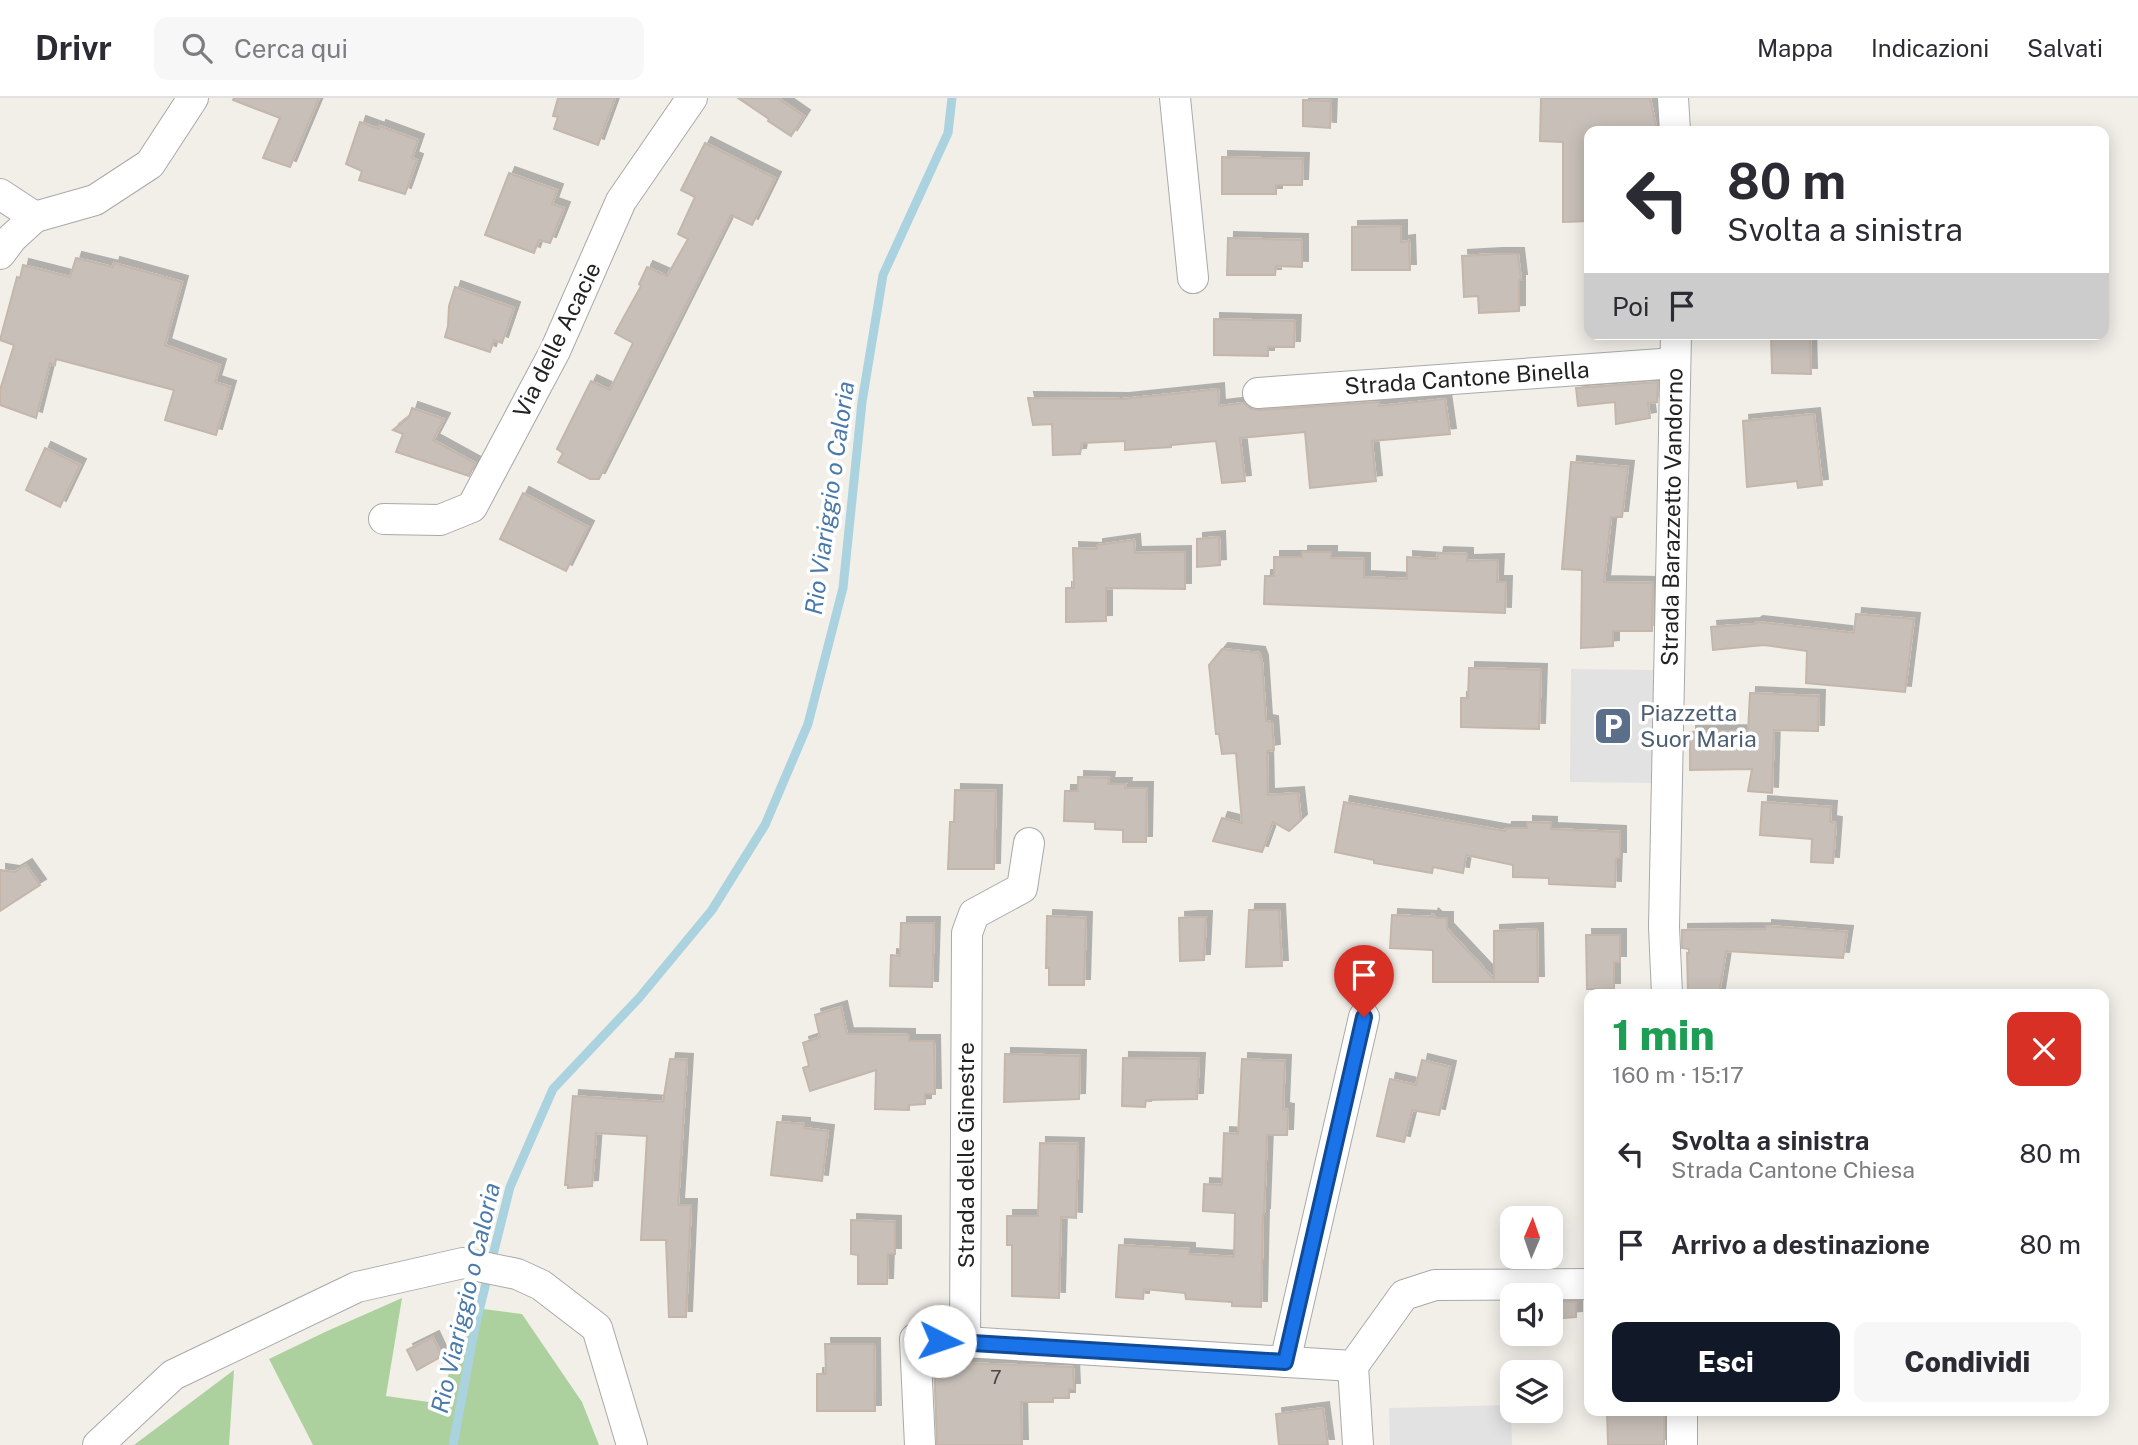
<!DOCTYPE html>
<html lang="it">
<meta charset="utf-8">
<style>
:root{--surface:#fff;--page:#f7f7f7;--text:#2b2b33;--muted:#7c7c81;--line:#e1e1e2;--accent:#111827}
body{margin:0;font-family:"Public Sans",sans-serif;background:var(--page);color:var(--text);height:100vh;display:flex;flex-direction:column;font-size:26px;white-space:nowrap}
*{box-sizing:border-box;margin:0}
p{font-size:23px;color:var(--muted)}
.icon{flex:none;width:38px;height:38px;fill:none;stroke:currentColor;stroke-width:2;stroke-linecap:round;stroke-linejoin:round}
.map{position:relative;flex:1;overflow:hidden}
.side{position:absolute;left:1584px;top:891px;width:525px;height:427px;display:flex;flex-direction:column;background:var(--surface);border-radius:14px;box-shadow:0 4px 18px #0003}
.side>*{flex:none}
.hud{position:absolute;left:1584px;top:28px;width:525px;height:214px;border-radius:14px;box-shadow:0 4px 18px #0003;background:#fff;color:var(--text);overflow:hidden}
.needle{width:46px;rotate:2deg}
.controls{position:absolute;left:1500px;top:1108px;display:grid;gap:14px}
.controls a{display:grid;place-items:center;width:63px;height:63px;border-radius:14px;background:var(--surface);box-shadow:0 4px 18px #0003;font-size:35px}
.pin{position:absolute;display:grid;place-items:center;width:60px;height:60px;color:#fff;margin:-72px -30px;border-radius:50% 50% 50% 0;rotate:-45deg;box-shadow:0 0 7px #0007}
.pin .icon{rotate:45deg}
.me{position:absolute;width:77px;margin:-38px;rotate:94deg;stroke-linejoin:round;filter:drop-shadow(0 0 5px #0008)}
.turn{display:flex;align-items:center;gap:24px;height:147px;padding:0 28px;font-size:32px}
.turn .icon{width:91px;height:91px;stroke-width:2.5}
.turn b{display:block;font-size:49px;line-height:60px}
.then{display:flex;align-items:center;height:66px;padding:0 28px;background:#0003;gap:14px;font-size:26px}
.round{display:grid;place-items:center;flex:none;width:74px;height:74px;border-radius:14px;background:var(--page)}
.headline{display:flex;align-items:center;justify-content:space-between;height:119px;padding:0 28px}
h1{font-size:42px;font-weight:800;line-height:52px;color:#1e9e55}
.button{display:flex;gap:14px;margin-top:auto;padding:14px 28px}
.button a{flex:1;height:80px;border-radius:14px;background:var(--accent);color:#fff;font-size:28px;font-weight:800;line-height:80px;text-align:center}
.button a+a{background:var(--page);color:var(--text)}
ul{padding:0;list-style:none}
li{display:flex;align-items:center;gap:21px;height:91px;padding:0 28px}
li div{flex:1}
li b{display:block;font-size:26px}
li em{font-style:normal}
header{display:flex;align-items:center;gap:42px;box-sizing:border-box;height:98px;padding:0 35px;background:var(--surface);border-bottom:2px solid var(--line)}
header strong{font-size:33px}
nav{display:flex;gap:38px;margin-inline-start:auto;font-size:24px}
.search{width:490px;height:63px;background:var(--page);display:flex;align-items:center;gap:18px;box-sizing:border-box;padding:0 24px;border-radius:14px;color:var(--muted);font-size:26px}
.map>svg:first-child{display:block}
</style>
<header>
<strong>Drivr</strong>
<div class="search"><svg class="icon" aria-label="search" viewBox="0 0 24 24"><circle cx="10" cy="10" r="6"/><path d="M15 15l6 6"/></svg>Cerca qui</div>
<nav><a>Mappa</a><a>Indicazioni</a><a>Salvati</a></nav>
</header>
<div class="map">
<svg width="2138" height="1347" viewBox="0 0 2138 1347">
<defs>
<filter id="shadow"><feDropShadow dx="6" dy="-6" stdDeviation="0" flood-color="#0004"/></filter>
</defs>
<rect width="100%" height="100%" fill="#f2efe9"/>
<g fill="#add19e">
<path d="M 402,1200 L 386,1298 L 443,1306 L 461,1208 L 522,1216 L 582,1304 L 599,1347 L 313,1347 L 269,1261 L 325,1234 Z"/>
<path d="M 234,1272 L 229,1347 L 134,1347 Z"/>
</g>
<g fill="#e2e2e2">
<path d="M 1571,571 L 1657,572 L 1656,685 L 1570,684 Z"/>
<path d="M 1511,1307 L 1512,1347 L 1390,1347 L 1389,1310 Z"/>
</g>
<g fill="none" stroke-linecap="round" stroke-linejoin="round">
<path stroke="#aad3df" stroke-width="9" d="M 453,1347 L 475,1229 L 510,1089 L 553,991 L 639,900 L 712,812 L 765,727 L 808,626 L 843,490 L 862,304 L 883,177 L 948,35 L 952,0"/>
</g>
<g fill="#c7bfb8" stroke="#c4b6ab" stroke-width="2" filter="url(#shadow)">
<path d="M 234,0 L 319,0 L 290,69 L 263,60 L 280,20 L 233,2 Z"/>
<path d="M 558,0 L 615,0 L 598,47 L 554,31 L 558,19 L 553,18 Z"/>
<path d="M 738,0 L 778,0 L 804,18 L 791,38 L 768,23 L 769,21 Z"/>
<path d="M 1541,0 L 1650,0 L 1657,33 L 1589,33 L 1589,123 L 1563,124 L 1563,44 L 1540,43 Z"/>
<path d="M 1303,2 L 1331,3 L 1330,30 L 1303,28 Z"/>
<path d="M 360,24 L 379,31 L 380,28 L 418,42 L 412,60 L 417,62 L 405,96 L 359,82 L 362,73 L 346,66 Z"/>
<path d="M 705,45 L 775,80 L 752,127 L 731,117 L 599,381 L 590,381 L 558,364 L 563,355 L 557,351 L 591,283 L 610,292 L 633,245 L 615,235 L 641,188 L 639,186 L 647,169 L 667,178 L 688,141 L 678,136 L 695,99 L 681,92 Z"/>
<path d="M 1222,59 L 1303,61 L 1302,87 L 1276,87 L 1276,96 L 1222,96 Z"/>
<path d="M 509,75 L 557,92 L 552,106 L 564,110 L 550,145 L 539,142 L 534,155 L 485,137 Z"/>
<path d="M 1401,128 L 1401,144 L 1409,143 L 1410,172 L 1352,172 L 1352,129 Z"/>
<path d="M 1228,140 L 1302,142 L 1302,169 L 1276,168 L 1275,177 L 1227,177 Z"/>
<path d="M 1496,156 L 1518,156 L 1521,182 L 1519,182 L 1519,213 L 1479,215 L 1478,198 L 1464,199 L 1462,158 Z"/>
<path d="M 76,160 L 113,169 L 114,165 L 182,184 L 165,247 L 220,267 L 215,284 L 230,289 L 216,337 L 165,322 L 174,292 L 56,261 L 55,267 L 50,265 L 36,320 L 0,307 L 0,292 L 14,247 L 0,242 L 17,179 L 20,180 L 23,167 L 70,179 Z"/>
<path d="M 455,189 L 514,210 L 502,245 L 494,242 L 490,254 L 445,239 L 448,228 L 449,208 Z"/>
<path d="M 1214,221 L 1295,223 L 1294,249 L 1268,249 L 1268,258 L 1214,257 Z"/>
<path d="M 1771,236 L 1810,236 L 1811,276 L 1772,275 Z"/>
<path d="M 1658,284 L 1657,304 L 1648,305 L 1650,320 L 1616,326 L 1615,304 L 1578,308 L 1576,290 Z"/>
<path d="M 1218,291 L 1219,308 L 1244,305 L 1251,311 L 1259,312 L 1379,304 L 1379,308 L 1445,301 L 1450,336 L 1372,343 L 1376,383 L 1310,390 L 1305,334 L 1240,340 L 1245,383 L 1222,385 L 1216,343 L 1171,347 L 1171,349 L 1125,352 L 1125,343 L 1082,345 L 1080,356 L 1053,357 L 1052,326 L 1033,327 L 1028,300 L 1123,301 Z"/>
<path d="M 412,310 L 444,321 L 433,342 L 475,365 L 469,378 L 396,354 L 403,336 L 393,332 L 409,319 Z"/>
<path d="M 1814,316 L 1822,387 L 1798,390 L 1797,383 L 1747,389 L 1743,323 Z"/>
<path d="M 45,350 L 80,367 L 60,409 L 26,392 Z"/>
<path d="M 1571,364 L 1628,369 L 1622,419 L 1611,419 L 1604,484 L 1653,485 L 1652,533 L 1613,533 L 1613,548 L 1581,550 L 1582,472 L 1562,471 Z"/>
<path d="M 523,395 L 588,429 L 566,473 L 500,441 Z"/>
<path d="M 1219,439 L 1220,467 L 1197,469 L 1197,441 Z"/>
<path d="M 1134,442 L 1135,455 L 1185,454 L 1185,491 L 1106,490 L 1106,523 L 1066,524 L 1066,490 L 1074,490 L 1073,450 L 1097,451 L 1097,447 Z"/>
<path d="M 1302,454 L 1331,454 L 1331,460 L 1364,461 L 1364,479 L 1407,481 L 1407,459 L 1437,461 L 1438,455 L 1467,456 L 1467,463 L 1498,462 L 1497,484 L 1506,484 L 1505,515 L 1264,506 L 1265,478 L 1274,478 L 1274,459 L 1302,459 Z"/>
<path d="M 1856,516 L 1914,521 L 1905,594 L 1806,585 L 1807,553 L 1764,547 L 1713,552 L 1711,529 L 1754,526 L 1757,524 L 1854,535 Z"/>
<path d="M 1222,551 L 1259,555 L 1262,563 L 1266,623 L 1272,624 L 1274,652 L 1267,653 L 1268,697 L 1298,695 L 1301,722 L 1289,733 L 1273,724 L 1262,754 L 1213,743 L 1222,720 L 1242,725 L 1236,655 L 1222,656 L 1219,636 L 1216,636 L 1209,567 Z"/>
<path d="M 1469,570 L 1541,572 L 1539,631 L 1461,629 L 1461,600 L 1468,600 Z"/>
<path d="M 1750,595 L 1819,598 L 1818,633 L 1774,632 L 1772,695 L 1748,693 L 1752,671 L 1690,672 L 1690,634 L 1748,633 Z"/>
<path d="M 1078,679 L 1109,680 L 1108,686 L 1126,686 L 1125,690 L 1147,690 L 1146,744 L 1123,744 L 1123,732 L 1095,731 L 1095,724 L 1064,723 L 1065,693 L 1078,693 Z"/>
<path d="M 955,692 L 996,693 L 994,771 L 948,771 L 950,724 L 954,724 Z"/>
<path d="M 1344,704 L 1505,733 L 1506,730 L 1527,730 L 1527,724 L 1551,725 L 1551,731 L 1620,734 L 1620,760 L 1616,760 L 1615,789 L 1549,786 L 1549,780 L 1513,779 L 1513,767 L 1466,757 L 1463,775 L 1433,769 L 1432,775 L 1374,765 L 1374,762 L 1335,754 Z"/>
<path d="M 1762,704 L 1831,709 L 1830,724 L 1836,725 L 1833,765 L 1811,764 L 1812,741 L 1760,737 Z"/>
<path d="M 26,767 L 40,787 L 0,813 L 0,772 L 14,774 Z"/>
<path d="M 1249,812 L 1279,812 L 1282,868 L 1246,869 Z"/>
<path d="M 1432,816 L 1436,820 L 1447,820 L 1447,831 L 1494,881 L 1494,833 L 1537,831 L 1538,884 L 1433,884 L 1433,852 L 1390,850 L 1392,817 L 1433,819 Z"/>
<path d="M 1047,818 L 1086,820 L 1084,887 L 1049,887 L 1049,870 L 1046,870 Z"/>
<path d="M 1193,819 L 1206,819 L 1204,862 L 1180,863 L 1179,820 Z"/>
<path d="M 901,825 L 934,825 L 932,889 L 890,888 L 891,857 L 900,858 Z"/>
<path d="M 1766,828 L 1847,834 L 1843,860 L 1726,853 L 1719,896 L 1688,896 L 1687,855 L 1689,856 L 1689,851 L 1682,850 L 1682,832 L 1766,831 Z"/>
<path d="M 1586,837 L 1620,837 L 1620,864 L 1614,864 L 1614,891 L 1587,891 Z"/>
<path d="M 841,909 L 847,936 L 909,937 L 909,943 L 934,943 L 935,996 L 925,996 L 925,1006 L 909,1007 L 909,1012 L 875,1011 L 876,972 L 810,993 L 803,970 L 809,968 L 803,945 L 820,939 L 815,917 Z"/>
<path d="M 1005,956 L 1080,958 L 1079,1001 L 1004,1004 Z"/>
<path d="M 1123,960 L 1199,961 L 1197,1001 L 1146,1002 L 1145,1009 L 1122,1008 Z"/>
<path d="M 670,961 L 687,962 L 678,1107 L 691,1107 L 686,1219 L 669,1219 L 666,1142 L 641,1142 L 647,1038 L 596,1035 L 592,1088 L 568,1090 L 568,1087 L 565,1087 L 573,998 L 663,1004 Z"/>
<path d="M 1242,961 L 1285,963 L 1283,1011 L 1288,1012 L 1287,1037 L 1267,1037 L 1264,1116 L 1263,1116 L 1261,1209 L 1232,1208 L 1232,1204 L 1186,1201 L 1185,1195 L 1144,1191 L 1143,1201 L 1116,1199 L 1119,1147 L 1189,1151 L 1189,1156 L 1234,1159 L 1235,1115 L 1203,1113 L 1204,1086 L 1222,1087 L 1224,1035 L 1238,1036 Z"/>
<path d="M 1422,962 L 1450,969 L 1439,1017 L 1412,1012 L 1404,1044 L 1377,1038 L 1390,981 L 1416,987 Z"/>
<path d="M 777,1024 L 804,1026 L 804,1030 L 828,1033 L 822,1083 L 771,1077 Z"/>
<path d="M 1040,1045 L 1078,1046 L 1076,1120 L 1061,1119 L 1059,1200 L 1012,1198 L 1012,1147 L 1007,1147 L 1007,1118 L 1038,1118 Z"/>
<path d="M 851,1122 L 895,1124 L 895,1156 L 888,1156 L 887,1186 L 858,1186 L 858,1157 L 851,1156 Z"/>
<path d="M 1550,1204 L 1576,1204 L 1576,1219 L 1550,1221 Z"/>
<path d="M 433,1239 L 442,1258 L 417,1272 L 407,1252 Z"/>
<path d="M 825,1246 L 874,1246 L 875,1313 L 817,1313 L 817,1276 L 826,1276 Z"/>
<path d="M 934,1264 L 1073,1269 L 1074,1291 L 1069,1291 L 1069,1300 L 1053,1300 L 1053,1304 L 1021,1304 L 1022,1347 L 937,1347 Z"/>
<path d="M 1323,1310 L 1328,1347 L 1279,1347 L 1276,1316 Z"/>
<path d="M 1607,1312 L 1664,1312 L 1664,1347 L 1608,1347 Z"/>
</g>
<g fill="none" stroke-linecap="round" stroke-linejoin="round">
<defs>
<g id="minor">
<path d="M 1175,0 L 1193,180"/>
<path d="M 1673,0 L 1675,33"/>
<path d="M 0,96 L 35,119"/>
<path d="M 0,156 L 12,140 L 35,119 L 95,102 L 150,66 L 193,0"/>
<path d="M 1258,295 L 1675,265"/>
<path d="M 384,421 L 440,422 L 472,409 L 555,253 L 621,103 L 692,0"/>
<path d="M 1667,896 L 1664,829 L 1676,236"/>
<path d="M 965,1244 L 1353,1268 L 1404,1197 L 1435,1187 L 1589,1186"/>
<path d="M 1285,1264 L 1364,919"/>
<path d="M 1353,1268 L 1358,1347"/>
<path d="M 1682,1312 L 1682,1347"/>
<path d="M 98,1347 L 173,1277 L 357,1189 L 463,1165 L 517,1176 L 541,1187 L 597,1230 L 632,1347"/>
<path d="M 920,1347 L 915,1241 L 965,1244 L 967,835 L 974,816 L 1022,790 L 1029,745"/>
</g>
</defs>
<use href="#minor" stroke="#a9a9a9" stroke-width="32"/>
<use href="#minor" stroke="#fff" stroke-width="30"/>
</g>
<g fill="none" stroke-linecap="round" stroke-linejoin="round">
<defs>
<path id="route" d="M 940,1243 L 1285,1264 L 1364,919"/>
</defs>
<use href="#route" stroke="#114b97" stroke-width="18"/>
<use href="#route" stroke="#1a73e8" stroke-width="12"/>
</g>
<defs>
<symbol id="parking-square" viewBox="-11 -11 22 22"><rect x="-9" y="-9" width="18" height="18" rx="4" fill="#5c6f8a" stroke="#fff"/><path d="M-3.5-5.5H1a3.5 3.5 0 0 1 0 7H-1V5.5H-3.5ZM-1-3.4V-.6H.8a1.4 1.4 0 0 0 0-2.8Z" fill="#fff"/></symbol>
</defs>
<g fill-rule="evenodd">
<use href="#parking-square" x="1591" y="606" width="44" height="44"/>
</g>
<g text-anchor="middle" stroke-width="7" stroke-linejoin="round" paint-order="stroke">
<g font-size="19" fill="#4b4948">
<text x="996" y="1286">7</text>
</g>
<g font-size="23" fill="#222" stroke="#fff">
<text transform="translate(557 242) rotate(-64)" y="8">Via delle Acacie</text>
<text transform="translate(1467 280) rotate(-4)" y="8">Strada Cantone Binella</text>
<text transform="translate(1672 419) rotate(-89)" y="8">Strada Barazzetto Vandorno</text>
<text transform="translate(966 1057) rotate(-90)" y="8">Strada delle Ginestre</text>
</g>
<g font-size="23" fill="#4e5e75" stroke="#fff" text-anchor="start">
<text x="1640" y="623">Piazzetta<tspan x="1640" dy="26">Suor Maria</tspan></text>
</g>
<g font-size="24" font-style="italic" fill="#4a7aab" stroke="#fff">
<text transform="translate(830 400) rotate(-82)" y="8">Rio Viariggio o Caloria</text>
<text transform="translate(466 1200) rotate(-77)" y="8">Rio Viariggio o Caloria</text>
</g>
</g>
</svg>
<div class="controls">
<a><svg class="needle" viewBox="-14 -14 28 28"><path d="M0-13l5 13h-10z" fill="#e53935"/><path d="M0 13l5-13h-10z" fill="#7c7c81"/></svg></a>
<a><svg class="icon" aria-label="sound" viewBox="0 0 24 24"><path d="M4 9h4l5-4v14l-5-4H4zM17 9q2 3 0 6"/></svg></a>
<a><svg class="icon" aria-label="layers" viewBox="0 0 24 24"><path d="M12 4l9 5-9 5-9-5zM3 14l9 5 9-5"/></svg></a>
</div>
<div class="pin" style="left:1364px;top:919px;background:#d93025"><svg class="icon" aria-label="arrive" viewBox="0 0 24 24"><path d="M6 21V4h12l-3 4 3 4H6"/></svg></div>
<svg class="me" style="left:940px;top:1243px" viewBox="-20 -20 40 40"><circle r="19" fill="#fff"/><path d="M0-13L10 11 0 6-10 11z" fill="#1a73e8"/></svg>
<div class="hud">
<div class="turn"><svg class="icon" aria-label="left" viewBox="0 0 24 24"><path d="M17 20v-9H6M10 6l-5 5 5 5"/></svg><div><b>80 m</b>Svolta a sinistra</div></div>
<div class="then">Poi<svg class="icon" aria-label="arrive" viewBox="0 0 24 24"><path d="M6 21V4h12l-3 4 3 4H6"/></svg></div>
</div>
<section class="side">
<div class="headline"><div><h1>1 min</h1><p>160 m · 15:17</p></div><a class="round" style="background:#d93025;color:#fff"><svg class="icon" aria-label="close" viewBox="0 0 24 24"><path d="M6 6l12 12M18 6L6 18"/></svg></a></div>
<ul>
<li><svg class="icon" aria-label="left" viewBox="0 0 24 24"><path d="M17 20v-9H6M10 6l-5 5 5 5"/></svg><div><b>Svolta a sinistra</b><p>Strada Cantone Chiesa</p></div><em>80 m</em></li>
<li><svg class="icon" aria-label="arrive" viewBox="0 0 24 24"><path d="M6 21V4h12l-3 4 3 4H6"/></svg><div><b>Arrivo a destinazione</b></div><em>80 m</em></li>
</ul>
<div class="button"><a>Esci</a><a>Condividi</a></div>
</section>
</div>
